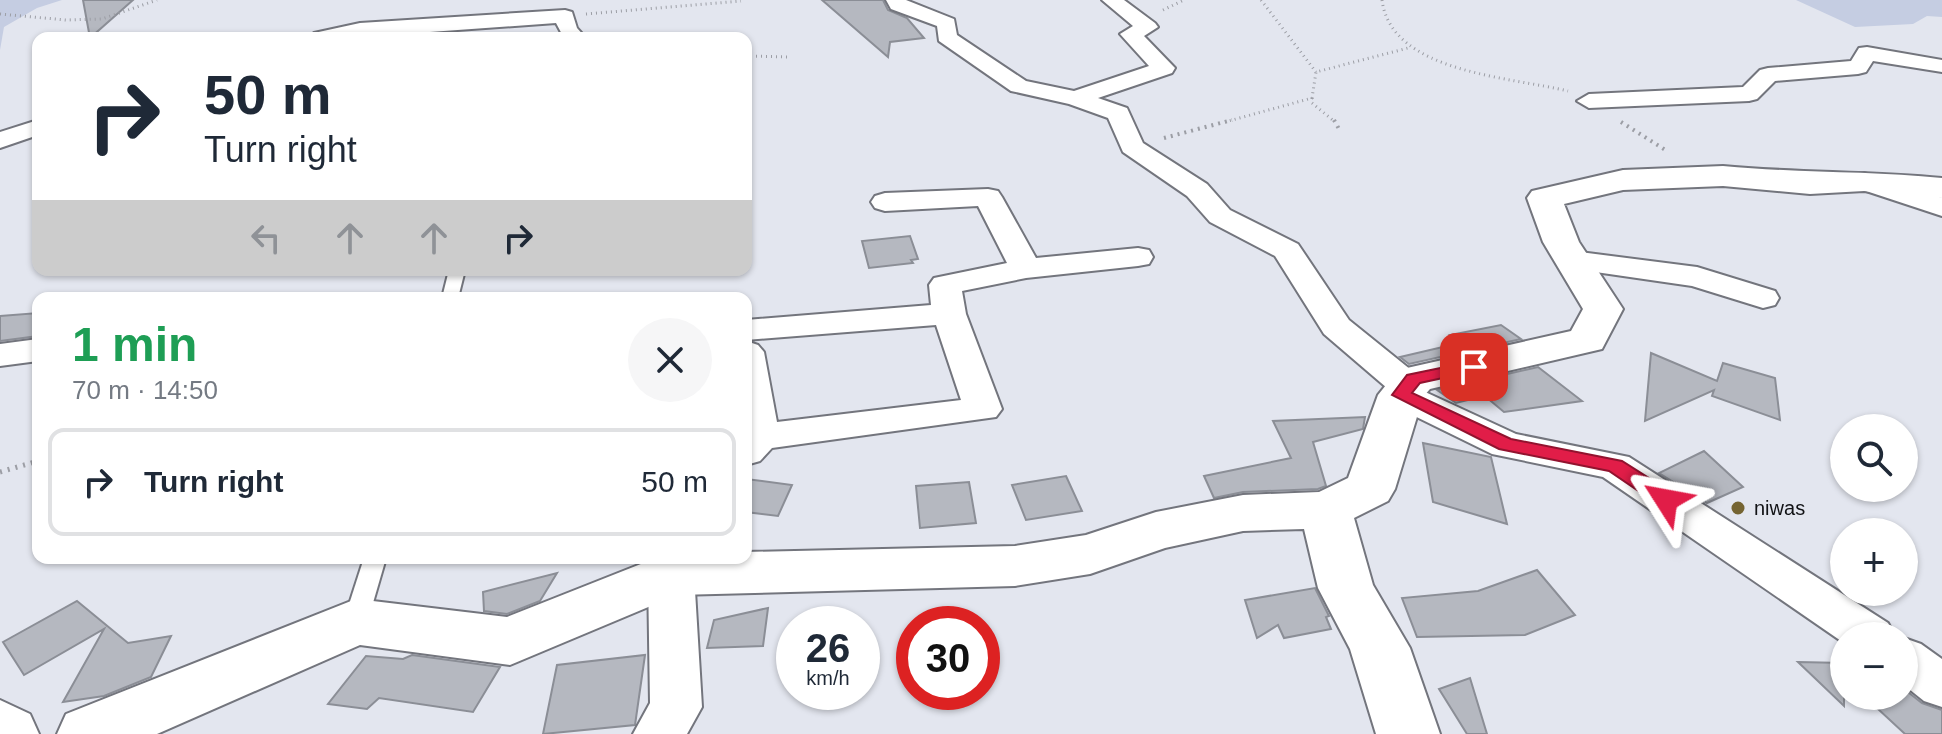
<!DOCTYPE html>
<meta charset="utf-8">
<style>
:root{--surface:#fff;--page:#f6f6f7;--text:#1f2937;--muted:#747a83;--line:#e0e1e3}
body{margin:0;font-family:Arial,sans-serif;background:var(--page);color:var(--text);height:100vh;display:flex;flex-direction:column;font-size:30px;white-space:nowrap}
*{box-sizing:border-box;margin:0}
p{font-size:26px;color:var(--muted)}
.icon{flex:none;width:44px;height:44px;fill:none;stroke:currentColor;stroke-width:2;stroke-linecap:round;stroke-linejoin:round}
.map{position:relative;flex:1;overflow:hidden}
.sheet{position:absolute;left:32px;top:292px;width:720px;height:272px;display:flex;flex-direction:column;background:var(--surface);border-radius:16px;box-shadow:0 2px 6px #0004}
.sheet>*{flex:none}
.hud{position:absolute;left:32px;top:32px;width:720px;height:244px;border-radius:16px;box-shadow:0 2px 6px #0004;background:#fff;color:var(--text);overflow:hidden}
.controls{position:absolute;left:1830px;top:414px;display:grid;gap:16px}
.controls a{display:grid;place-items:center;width:88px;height:88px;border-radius:50%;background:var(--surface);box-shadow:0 2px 6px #0004;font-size:40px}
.speed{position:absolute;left:776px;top:606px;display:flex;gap:16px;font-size:40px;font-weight:700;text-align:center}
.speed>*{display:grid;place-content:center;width:104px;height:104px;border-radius:50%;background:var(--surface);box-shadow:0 2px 6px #0004;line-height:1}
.speed small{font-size:20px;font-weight:400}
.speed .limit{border:12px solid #d22;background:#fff;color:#111}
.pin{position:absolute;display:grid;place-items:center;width:68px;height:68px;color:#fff;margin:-34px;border-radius:16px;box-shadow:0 4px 12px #0006}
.me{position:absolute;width:88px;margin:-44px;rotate:304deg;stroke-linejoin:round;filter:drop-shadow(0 0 6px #0008)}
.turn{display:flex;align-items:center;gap:28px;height:168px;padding:0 40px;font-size:36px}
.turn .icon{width:104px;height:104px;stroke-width:2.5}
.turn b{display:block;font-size:56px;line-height:68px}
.lanes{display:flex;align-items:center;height:76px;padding:0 40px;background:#0003;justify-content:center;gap:40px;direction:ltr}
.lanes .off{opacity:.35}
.round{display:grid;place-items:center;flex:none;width:84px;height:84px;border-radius:42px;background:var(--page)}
.summary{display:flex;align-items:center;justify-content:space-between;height:136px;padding:0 40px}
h1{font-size:48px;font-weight:600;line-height:60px;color:#1e9e55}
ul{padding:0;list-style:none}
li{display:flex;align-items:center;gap:24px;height:108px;margin:0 16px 12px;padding:0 24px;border:4px solid var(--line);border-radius:16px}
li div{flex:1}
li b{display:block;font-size:30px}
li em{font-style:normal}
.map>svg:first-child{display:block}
</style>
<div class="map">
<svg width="1942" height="734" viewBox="0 0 1942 734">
<rect width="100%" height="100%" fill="#e3e6ef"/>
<g fill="#c5cde2">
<path d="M 0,0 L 62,0 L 37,8 L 4,27 L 0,50 Z"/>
<path d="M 1796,0 L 1942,0 L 1942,17 L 1927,16 L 1913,24 L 1855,27 Z"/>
</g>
<g fill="#b5b8c0" stroke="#8b8e96" stroke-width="2">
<path d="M 83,0 L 133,0 L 90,38 Z"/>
<path d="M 822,0 L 883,0 L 888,10 L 907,18 L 924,38 L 890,42 L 888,57 Z"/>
<path d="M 910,236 L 918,259 L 911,260 L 913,263 L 869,268 L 862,241 Z"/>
<path d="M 38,313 L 38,336 L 0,341 L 0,316 Z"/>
<path d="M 1501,325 L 1521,339 L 1409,364 L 1400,357 L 1460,343 L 1450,335 Z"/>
<path d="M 1651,353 L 1717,381 L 1723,363 L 1775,378 L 1780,420 L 1712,396 L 1714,390 L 1645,421 Z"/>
<path d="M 1538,367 L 1582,401 L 1504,412 L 1474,387 L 1476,398 L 1456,403 L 1437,390 Z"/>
<path d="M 1365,417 L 1363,429 L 1313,442 L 1326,486 L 1318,489 L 1243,492 L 1214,498 L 1204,476 L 1291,458 L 1273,421 Z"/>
<path d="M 1423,443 L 1491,457 L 1507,524 L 1433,502 Z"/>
<path d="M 1704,451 L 1743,487 L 1707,503 L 1659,473 Z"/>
<path d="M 1066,476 L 1082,511 L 1026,520 L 1012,485 Z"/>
<path d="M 746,479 L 792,485 L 778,516 L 746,512 Z"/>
<path d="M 969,482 L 976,523 L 920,528 L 916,486 Z"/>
<path d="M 1537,570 L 1575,615 L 1525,635 L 1417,637 L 1402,598 L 1478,591 Z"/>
<path d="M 557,573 L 540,601 L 507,614 L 484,611 L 483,592 Z"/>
<path d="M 1315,588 L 1329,616 L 1326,617 L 1331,629 L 1284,638 L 1278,625 L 1257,638 L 1245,600 Z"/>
<path d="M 77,601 L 128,643 L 171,636 L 151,677 L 104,696 L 63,702 L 104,629 L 24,675 L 3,642 Z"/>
<path d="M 768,608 L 763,646 L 707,648 L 714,620 Z"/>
<path d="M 412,655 L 500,667 L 473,712 L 379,698 L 367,709 L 328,704 L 366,656 L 403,659 Z"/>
<path d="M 645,655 L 635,725 L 543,734 L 557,665 Z"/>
<path d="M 1798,662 L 1844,663 L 1844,706 Z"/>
<path d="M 1470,678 L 1487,734 L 1467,734 L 1439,689 Z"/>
<path d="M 1904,689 L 1922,703 L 1942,710 L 1942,734 L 1905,734 L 1864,696 L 1904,696 Z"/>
</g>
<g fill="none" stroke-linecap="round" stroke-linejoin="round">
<defs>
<g id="service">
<path d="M 449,270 L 465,270 L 458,298 L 442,298 Z"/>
<path d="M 364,558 L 386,558 L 368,620 L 364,627 L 356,629 L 348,627 L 344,620 Z"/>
</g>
<g id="minor">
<path d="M 886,0 L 906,0 L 954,19 L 957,35 L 1026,81 L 1074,91 L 1149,66 L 1120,34 L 1133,26 L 1102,0 L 1124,0 L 1155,23 L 1158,27 L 1144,36 L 1175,68 L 1172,73 L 1098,98 L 1127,108 L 1143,143 L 1207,184 L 1230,210 L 1298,244 L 1349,320 L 1421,378 L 1426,386 L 1423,391 L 1516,434 L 1629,457 L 1888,623 L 1895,636 L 1844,636 L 1844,643 L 1603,477 L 1492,454 L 1388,403 L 1382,395 L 1387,388 L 1324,334 L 1275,256 L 1210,222 L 1187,196 L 1123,152 L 1108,118 L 1069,104 L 1011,91 L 939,41 L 937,26 L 891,9 Z"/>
<path d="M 565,10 L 572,12 L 577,28 L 586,38 L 564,38 L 556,23 L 346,38 L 311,37 L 314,33 L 360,23 Z"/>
<path d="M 1867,47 L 1942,60 L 1942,72 L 1873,61 L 1866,72 L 1858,74 L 1775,81 L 1757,99 L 1749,101 L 1589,108 L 1577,101 L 1589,94 L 1743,87 L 1760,70 L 1768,68 L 1851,61 L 1859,48 Z"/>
<path d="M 38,120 L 38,135 L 0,148 L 0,132 Z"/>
<path d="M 1864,173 L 1942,198 L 1942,216 L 1854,187 L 1850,181 L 1854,175 Z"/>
<path d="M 988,189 L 998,191 L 1002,197 L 1036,258 L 1138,248 L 1149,250 L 1153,257 L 1149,264 L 1138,266 L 1026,278 L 962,291 L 966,314 L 1002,409 L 996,417 L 772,448 L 760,461 L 746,465 L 746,341 L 758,345 L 764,352 L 777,422 L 961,400 L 936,325 L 746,340 L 746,320 L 931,305 L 929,285 L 934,278 L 1007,263 L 978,206 L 885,211 L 875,208 L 871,202 L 875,196 L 885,193 Z"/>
<path d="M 1572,251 L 1697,267 L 1775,291 L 1779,298 L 1775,305 L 1763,308 L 1692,286 L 1561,267 L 1556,260 L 1561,253 Z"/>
<path d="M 38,339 L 38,361 L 0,366 L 0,344 Z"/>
<path d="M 657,558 L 702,558 L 694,574 L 702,707 L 687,734 L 633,734 L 650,703 L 648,574 Z"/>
<path d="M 1904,638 L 1921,644 L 1942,659 L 1942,707 L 1924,701 L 1904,685 Z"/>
</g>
<g id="tertiary">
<path d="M 1723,166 C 1796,173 1869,171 1942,178 L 1942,198 L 1864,191 L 1810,194 L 1723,186 L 1623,190 L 1564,204 L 1579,242 L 1623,309 L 1602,349 L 1430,389 L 1423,397 L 1395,489 L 1388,501 L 1354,518 L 1373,585 L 1410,648 L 1440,734 L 1376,734 L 1350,649 L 1318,588 L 1304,529 L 1243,531 L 1165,548 L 1090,574 L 1015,586 L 677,595 L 510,665 L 360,645 L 157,734 L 57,734 L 66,714 L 356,599 L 507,617 L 656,558 L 746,558 L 746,552 L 1015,546 L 1086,535 L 1156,512 L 1243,495 L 1319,492 L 1348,478 L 1378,395 L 1398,370 L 1571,331 L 1583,309 L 1543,242 L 1527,198 L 1532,191 L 1623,170 Z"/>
<path d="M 0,700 L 30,714 L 39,734 L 0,734 Z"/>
</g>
</defs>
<use href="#service" stroke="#73757d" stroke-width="4"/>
<use href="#minor" stroke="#73757d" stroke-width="4"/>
<use href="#tertiary" stroke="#73757d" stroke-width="4"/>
<g stroke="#9c9ea5" stroke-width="3" stroke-dasharray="1 4" stroke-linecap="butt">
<path d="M 1261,0 L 1316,72"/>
<path d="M 1382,0 C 1391,73 1511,77 1568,91"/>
<path d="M 1163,10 L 1184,0"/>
<path d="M 0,14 L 66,20 L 102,19 L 157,0"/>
<path d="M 586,14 L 741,1"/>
<path d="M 746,56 L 790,57"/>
<path d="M 1312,98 L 1312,103 L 1335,122"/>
<path d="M 1225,122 L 1312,98 L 1316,72 L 1408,48"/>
</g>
<g stroke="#9c9ea5" stroke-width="4" stroke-dasharray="2 5" stroke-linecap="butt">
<path d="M 1334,120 L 1339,129"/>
<path d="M 1621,122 L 1667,151"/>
<path d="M 1164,138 L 1232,120"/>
</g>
<path stroke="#9c9ea5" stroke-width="5" stroke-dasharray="2 6" stroke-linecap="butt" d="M 0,472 L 38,461"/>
<use href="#service" fill="#fff" fill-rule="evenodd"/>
<use href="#minor" fill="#fff" fill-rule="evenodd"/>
<use href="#tertiary" fill="#fff" fill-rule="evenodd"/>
</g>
<path fill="#e11d48" stroke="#92132f" stroke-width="2" d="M 1474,361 L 1480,363 L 1480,370 L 1420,383 L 1412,393 L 1511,439 L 1622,461 L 1674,494 L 1677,500 L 1674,505 L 1659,505 L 1609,471 L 1499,449 L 1392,395 L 1407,375 Z"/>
<circle fill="#756432" stroke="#e3e6ef" stroke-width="3" cx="1738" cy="508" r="8"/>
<g text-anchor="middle" stroke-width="7" stroke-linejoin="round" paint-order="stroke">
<g font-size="20" fill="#111215" stroke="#e3e6ef" text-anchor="start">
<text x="1754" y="515">niwas</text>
</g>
</g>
</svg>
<div class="controls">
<a><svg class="icon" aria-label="search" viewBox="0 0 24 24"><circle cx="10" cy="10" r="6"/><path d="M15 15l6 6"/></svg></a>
<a>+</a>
<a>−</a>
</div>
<div class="speed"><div>26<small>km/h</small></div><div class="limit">30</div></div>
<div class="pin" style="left:1474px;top:367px;background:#d93025"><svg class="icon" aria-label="arrive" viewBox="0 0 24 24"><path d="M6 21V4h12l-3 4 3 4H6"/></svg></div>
<svg class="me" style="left:1666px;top:500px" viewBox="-20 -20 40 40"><path d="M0-17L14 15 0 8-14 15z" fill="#e11d48" stroke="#fff" stroke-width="4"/></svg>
<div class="hud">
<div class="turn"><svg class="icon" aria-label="right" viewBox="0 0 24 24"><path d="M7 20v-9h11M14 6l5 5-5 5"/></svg><div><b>50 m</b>Turn right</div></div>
<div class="lanes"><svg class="icon off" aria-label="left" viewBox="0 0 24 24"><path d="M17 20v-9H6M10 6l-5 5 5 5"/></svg><svg class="icon off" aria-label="ahead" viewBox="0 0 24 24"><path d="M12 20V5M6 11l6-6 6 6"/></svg><svg class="icon off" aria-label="ahead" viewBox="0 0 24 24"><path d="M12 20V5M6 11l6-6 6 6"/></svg><svg class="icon" aria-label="right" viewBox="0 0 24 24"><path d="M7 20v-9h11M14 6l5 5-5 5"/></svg></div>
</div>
<section class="sheet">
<div class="summary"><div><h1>1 min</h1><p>70 m · 14:50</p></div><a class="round"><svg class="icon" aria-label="close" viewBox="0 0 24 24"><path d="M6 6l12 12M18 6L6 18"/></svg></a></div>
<ul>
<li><svg class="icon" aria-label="right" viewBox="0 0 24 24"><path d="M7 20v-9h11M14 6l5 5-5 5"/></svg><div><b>Turn right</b></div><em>50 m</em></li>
</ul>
</section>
</div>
